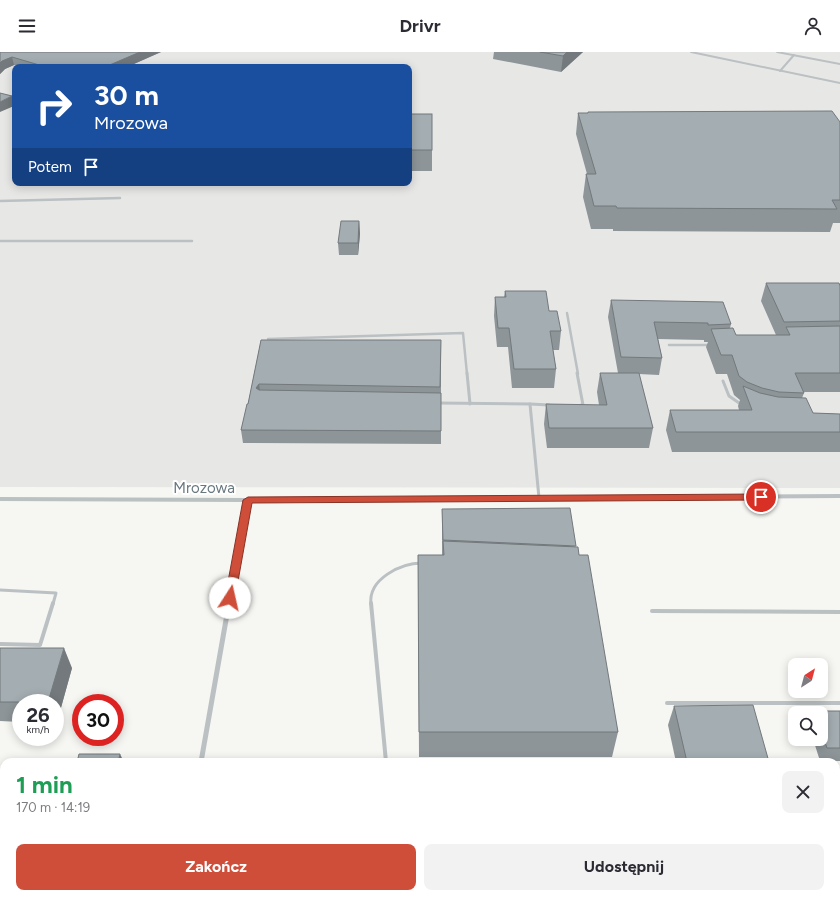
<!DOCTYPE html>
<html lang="pl">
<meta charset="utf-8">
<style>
:root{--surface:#fff;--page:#f2f2f3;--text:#2b2b33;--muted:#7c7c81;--accent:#cf4e3a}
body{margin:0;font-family:Figtree,sans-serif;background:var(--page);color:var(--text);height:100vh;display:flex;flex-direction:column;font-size:15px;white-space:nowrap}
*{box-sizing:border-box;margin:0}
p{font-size:13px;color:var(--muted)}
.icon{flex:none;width:22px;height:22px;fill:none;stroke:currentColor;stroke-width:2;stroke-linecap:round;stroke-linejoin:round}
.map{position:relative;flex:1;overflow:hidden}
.sheet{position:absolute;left:0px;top:706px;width:840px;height:140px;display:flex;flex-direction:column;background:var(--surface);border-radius:12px 12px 0 0;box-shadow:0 2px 10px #0003}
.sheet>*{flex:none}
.guide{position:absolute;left:12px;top:12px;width:400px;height:122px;border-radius:8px;box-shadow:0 2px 10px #0003;background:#1a4fa0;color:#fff;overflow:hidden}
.needle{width:26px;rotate:36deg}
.tools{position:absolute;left:788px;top:606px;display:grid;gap:8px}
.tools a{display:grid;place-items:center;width:40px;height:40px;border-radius:8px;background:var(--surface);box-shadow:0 2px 10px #0003;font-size:20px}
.speed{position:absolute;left:12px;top:642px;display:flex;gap:8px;font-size:20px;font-weight:700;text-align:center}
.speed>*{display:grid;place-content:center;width:52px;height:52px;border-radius:50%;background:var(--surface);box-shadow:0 2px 10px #0003;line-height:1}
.speed small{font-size:10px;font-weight:400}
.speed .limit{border:6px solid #d22;background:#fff;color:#111}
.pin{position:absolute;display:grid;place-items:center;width:34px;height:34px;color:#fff;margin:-17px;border:2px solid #fff;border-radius:50%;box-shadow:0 1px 4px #0007}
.me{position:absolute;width:44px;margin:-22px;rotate:10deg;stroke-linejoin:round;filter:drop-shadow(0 0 3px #0008)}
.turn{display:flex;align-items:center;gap:14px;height:84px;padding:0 16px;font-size:18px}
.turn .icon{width:52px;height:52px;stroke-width:2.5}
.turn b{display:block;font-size:28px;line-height:34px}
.then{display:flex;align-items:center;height:38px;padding:0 16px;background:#0003;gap:8px;font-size:15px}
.round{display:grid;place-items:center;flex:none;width:42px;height:42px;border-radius:8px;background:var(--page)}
.head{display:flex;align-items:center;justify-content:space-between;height:68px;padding:0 16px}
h1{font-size:24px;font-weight:700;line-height:30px;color:#1e9e55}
.action{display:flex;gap:8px;margin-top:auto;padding:8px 16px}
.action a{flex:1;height:46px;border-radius:8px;background:var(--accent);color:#fff;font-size:16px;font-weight:700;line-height:46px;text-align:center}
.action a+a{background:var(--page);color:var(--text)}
header{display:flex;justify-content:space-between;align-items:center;height:52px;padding:0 16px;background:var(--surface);font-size:18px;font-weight:700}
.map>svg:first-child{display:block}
</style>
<header><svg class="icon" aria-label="menu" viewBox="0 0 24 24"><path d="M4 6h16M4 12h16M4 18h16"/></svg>Drivr<svg class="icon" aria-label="person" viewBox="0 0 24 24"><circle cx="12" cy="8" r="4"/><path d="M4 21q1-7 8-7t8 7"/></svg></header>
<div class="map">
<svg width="840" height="846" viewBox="0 0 840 846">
<rect width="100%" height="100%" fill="#f6f6f3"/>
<path fill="#e7e7e6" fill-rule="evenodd" d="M 0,0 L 840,0 L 840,436 L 0,435 ZM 15,15 L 409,15 L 409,131 L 15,131 Z"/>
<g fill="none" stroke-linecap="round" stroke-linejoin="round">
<g stroke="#bbc0c3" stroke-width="2">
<path d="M 691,0 L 840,31"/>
<path d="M 777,0 L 840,12"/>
<path d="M 780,19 L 794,3"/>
</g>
<g stroke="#bbc0c3" stroke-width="2.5">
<path d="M 0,149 L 120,146"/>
<path d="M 0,189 L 192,189"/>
<path d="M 567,261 L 578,322"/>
<path d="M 268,287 L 463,281 L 467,322"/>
<path d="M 669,293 L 710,293"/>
</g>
<g stroke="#bbc0c3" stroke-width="3">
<path d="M 467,321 L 470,352"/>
<path d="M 577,321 L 583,353 L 581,353"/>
<path d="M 723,329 L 729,344 L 742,353"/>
<path d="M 438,351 L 530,352 L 539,446"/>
<path d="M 530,352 L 549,353"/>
<path d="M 0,538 L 56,541 L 53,552"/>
<path d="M 371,552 C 368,527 401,511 422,511"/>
</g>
<g stroke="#bbc0c3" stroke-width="4">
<path d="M 371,551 L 386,710"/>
<path d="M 652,559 L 840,560"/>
<path d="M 0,592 L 40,593 L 53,551"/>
<path d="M 667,651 L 840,651"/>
</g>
<g stroke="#bbc0c3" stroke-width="4">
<path d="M 0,447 L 248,448 L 840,444"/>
<path d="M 229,552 L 248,448"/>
</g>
<g stroke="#bbc0c3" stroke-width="5">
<path d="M 201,710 L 229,551"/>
<path d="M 176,846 L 177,842"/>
</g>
</g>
<g fill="#8d9598">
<path d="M 0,0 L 161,0 L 127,15 L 19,15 L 14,13 L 5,17 L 0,22 Z"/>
<path d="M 494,0 L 583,0 L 561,20 L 493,7 Z"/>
<path d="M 588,60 L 840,70 L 840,171 L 833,171 L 830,180 L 613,179 L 613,177 L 591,177 L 583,145 L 586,122 L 587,122 L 576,82 L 578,61 L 588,61 Z"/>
<path d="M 409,62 L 432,98 L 432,119 L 409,119 Z"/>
<path d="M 359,169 L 360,182 L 358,203 L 339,203 L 338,191 Z"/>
<path d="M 766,231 L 840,234 L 840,340 L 803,340 L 804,341 L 802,346 L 813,361 L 840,362 L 840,400 L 672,400 L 666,378 L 670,358 L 739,358 L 738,354 L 740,348 L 734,343 L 727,322 L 716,322 L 706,295 L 708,290 L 704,290 L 704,288 L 658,287 L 662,306 L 659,323 L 639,322 L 653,376 L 649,396 L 547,396 L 544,372 L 546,352 L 599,353 L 597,340 L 600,321 L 618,321 L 608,265 L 611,248 L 731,272 L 730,276 L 736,283 L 776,283 L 761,249 Z"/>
<path d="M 505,239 L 549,259 L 561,279 L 559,298 L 553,298 L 556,317 L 554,336 L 512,336 L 508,295 L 497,295 L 494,264 L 495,245 L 504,245 Z"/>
<path d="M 261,288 L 441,288 L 441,392 L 243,391 L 241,378 L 248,352 Z"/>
<path d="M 442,457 L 576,495 L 579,503 L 618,680 L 612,705 L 419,705 L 418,503 L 442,503 Z"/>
<path d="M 0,596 L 72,616 L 57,670 L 55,670 L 55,651 L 21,651 L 21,670 L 0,669 Z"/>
<path d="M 674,654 L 769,710 L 676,710 L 668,673 Z"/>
<path d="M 814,659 L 840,659 L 840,709 L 820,709 L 813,687 L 821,687 L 821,661 L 813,661 Z"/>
<path d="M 721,842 L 836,842 L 840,846 L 722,846 Z"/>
</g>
<g fill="#73797c">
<path d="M 140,0 L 161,0 L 127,15 L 105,15 Z"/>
<path d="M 567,0 L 583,0 L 561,20 L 563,4 Z"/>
<path d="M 12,5 L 14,13 L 5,17 L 0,22 L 0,11 L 2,9 Z"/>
<path d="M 12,44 L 14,54 L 0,60 L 0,50 Z"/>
<path d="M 359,169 L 360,182 L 358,203 L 358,191 Z"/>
<path d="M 259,332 L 261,345 L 256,336 Z"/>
<path d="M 64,596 L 72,616 L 57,670 L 55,666 L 55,651 L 48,651 L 48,650 Z"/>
<path d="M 120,702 L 124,710 L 118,710 Z"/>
<path d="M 32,842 L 42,842 L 41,846 L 31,846 Z"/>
</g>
<g fill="#a4adb1" stroke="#73797c">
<path d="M 0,0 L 140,0 L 105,15 L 46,15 L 12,5 L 2,9 L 0,11 Z"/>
<path d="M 540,0 L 567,0 L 563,4 Z"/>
<path d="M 0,41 L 12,44 L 0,50 Z"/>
<path d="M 832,59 L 840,70 L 840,148 L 832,148 L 837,157 L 617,156 L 616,154 L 594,154 L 586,122 L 596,122 L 578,61 L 588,61 L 588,60 Z"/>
<rect x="409" y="62" width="23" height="36"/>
<path d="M 341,169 L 359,169 L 358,191 L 338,191 Z"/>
<path d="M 766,231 L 839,231 L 840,234 L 840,269 L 784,270 Z"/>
<path d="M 505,239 L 546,239 L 549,259 L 557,259 L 561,279 L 550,279 L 556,317 L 514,317 L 509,276 L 498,276 L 495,245 L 506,245 Z"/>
<path d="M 611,248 L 723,250 L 731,272 L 708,273 L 708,271 L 654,270 L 662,306 L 621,305 Z"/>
<path d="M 840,274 L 840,321 L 795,321 L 804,341 L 779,340 L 762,336 L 747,330 L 739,324 L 732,303 L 721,303 L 711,277 L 733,276 L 736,283 L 790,283 L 786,275 Z"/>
<path d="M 261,288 L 441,288 L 440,335 L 259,332 L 256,336 L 259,338 L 441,341 L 441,379 L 241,378 L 247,352 L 248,352 Z"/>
<path d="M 600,321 L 639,321 L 653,376 L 549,376 L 546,352 L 607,353 Z"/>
<path d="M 743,334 L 760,341 L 778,345 L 806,346 L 813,361 L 840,362 L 840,380 L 676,380 L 670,358 L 752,358 Z"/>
<path d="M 570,456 L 576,494 L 443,488 L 442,457 Z"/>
<path d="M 443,489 L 578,495 L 579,503 L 588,503 L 618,680 L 419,680 L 418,503 L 444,503 Z"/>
<path d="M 0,596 L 64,596 L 48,650 L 0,650 Z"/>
<path d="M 753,653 L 769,710 L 687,710 L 674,654 Z"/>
<path d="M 814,659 L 840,659 L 840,696 L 827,696 L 821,679 L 821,661 L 815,661 Z"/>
<path d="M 79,702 L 120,702 L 118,710 L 77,710 Z"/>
<path d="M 836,805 L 840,805 L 840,846 L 738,846 L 737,842 L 836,842 Z"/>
<path d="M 0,823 L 4,824 L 4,842 L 32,842 L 31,846 L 0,846 Z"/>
</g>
<path fill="#cf4e3a" stroke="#873326" d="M 761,442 L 765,445 L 761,448 L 252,451 L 235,546 L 234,549 L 226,549 L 225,546 L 243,448 L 248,445 Z"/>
<g text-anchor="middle" stroke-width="4" stroke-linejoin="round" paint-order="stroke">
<g font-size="15" fill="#687881" stroke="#fff">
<text x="204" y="441">Mrozowa</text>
</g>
</g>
</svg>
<div class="tools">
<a><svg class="needle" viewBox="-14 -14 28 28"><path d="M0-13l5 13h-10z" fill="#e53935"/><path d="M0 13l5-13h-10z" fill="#7c7c81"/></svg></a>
<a><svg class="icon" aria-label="search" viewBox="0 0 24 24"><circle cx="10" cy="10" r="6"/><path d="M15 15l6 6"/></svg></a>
</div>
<div class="speed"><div>26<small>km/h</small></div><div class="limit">30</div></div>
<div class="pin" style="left:761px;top:445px;background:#d93025"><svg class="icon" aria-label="arrive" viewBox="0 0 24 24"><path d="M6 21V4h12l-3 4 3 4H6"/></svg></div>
<svg class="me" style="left:230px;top:546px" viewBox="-20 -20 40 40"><circle r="19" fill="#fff"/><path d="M0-13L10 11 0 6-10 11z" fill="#cf4e3a"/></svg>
<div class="guide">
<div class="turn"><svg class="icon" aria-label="right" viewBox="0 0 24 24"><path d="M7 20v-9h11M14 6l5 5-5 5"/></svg><div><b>30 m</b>Mrozowa</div></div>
<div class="then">Potem<svg class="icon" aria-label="arrive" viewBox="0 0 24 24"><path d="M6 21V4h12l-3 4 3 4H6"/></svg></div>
</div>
<section class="sheet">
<div class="head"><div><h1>1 min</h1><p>170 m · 14:19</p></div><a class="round"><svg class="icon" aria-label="close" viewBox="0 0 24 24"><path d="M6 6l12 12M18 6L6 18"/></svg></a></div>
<div class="action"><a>Zakończ</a><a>Udostępnij</a></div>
</section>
</div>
